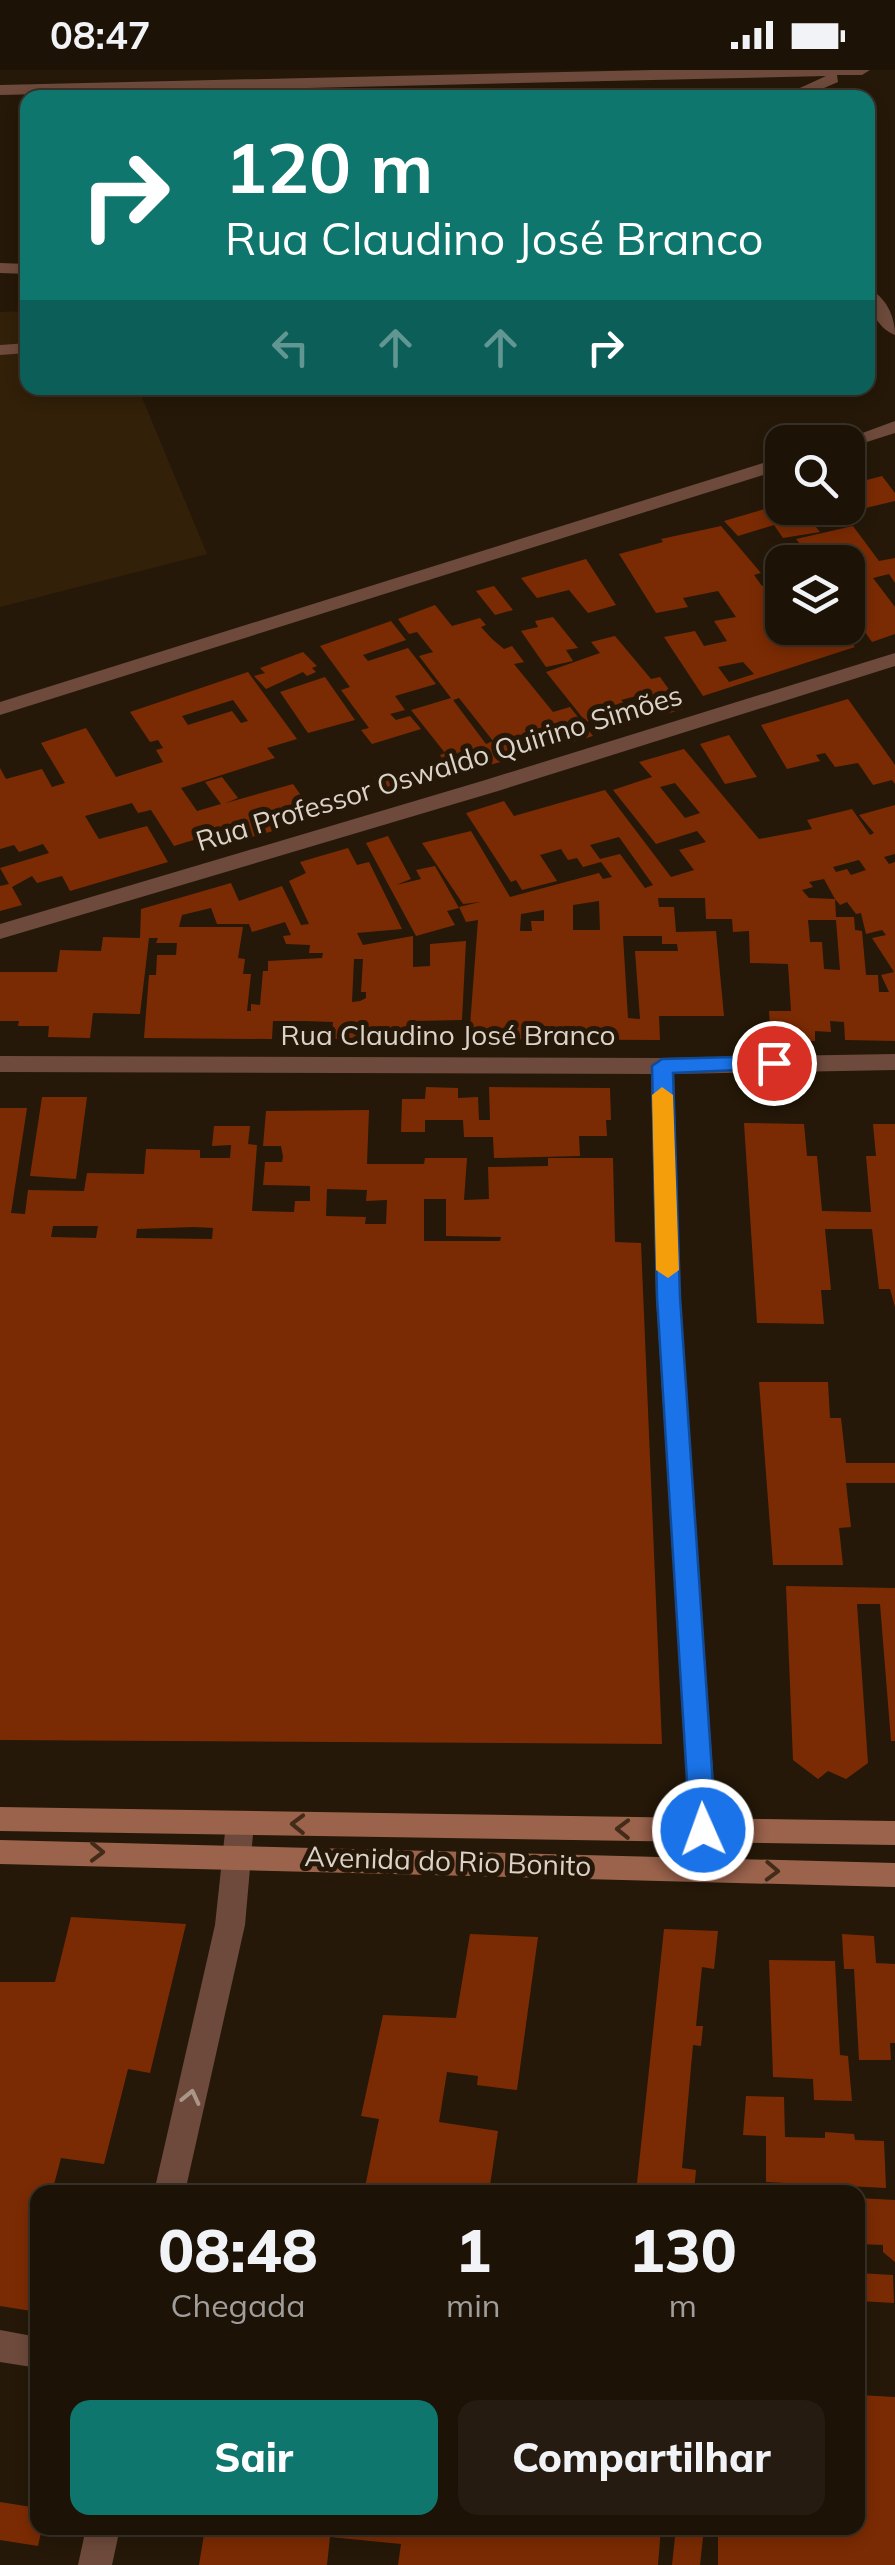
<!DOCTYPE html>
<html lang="pt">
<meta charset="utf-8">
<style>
:root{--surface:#1c1206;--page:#251b10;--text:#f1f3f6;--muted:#a09e9b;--line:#3a3228;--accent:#0f766e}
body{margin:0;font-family:Mulish,sans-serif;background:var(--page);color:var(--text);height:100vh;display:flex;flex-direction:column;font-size:38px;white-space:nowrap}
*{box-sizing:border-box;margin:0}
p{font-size:32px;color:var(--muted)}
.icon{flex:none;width:55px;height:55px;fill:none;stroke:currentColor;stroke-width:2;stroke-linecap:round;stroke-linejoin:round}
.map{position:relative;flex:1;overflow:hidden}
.panel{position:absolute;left:30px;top:2115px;width:835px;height:350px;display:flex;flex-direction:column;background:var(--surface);border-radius:20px;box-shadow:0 5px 15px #0003,0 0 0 2px var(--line)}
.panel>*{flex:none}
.top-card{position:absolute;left:20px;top:20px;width:855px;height:305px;border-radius:20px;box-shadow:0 5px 15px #0003,0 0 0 2px var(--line);background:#0f766e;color:#fff;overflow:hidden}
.tools{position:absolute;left:765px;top:355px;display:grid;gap:20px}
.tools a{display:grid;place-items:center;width:100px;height:100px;border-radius:20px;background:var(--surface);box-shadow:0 5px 15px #0003,0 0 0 2px var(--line);font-size:50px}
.pin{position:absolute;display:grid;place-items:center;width:85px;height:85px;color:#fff;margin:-42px;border:5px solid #fff;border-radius:50%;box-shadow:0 2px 10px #0007}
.me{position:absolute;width:110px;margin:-55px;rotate:358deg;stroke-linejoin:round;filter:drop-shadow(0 0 8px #0008)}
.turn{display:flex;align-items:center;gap:35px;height:210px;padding:0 40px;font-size:45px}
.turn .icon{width:130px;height:130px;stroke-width:2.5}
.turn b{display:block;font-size:70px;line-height:85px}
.lanes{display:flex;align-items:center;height:95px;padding:0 40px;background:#0003;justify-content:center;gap:50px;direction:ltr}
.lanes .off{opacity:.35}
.eta{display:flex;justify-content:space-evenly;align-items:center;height:170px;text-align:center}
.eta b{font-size:60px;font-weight:800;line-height:70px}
.cta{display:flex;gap:20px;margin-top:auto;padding:20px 40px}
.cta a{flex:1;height:115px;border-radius:20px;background:var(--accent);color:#fff;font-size:40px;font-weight:800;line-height:115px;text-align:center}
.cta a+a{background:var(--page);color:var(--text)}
.status{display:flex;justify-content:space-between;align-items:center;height:70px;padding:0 50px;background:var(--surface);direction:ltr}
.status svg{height:28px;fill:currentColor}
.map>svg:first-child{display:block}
</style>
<div class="status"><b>08:47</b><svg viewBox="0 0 49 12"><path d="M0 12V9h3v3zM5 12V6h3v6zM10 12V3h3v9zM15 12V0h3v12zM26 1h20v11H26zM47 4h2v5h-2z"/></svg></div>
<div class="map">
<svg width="895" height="2495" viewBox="0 0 895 2495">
<rect width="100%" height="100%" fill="#251808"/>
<path fill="#322009" d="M 27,241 L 28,318 L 138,318 L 207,484 L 0,537 L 0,242 Z"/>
<g fill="#7b2b03" fill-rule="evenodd">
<path d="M 882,406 L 895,423 L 895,431 L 811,451 L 820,462 L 783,468 L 774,455 L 738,466 L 724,451 L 782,434 L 782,438 L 848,438 L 848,415 Z"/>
<path d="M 721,456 L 761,503 L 754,505 L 762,516 L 782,512 L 782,558 L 836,558 L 855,577 L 703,626 L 664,567 L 695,561 L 704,576 L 727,571 L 714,551 L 736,547 L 718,521 L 683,528 L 688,537 L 656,543 L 619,484 L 663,472 L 661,469 ZM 743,592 L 754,604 L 729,612 L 718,597 Z"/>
<path d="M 853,456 L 879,491 L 895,488 L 895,513 L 889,504 L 873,508 L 895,537 L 895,564 L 872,572 L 860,555 L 848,558 L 848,492 L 814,492 L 796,469 Z"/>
<path d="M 586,489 L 616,535 L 588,543 L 569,520 L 537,528 L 521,508 Z"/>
<path d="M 494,516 L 513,540 L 495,545 L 476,521 Z"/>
<path d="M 435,535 L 452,556 L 480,548 L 486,555 L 481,557 L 492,569 L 504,579 L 512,576 L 524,592 L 514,594 L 553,642 L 570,637 L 593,666 L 572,672 L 563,660 L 538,667 L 548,679 L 431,711 L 421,697 L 443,690 L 440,685 L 445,683 L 411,640 L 451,628 L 419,586 L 433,582 L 417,562 L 409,564 L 398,549 ZM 459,628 L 493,671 L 486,674 L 453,630 Z"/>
<path d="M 553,547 L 578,578 L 566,580 L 573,591 L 546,597 L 521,561 L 538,557 L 535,551 Z"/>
<path d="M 391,551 L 406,570 L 363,585 L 368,591 L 408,578 L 436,614 L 395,626 L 405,640 L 390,644 L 396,650 L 410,646 L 421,659 L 372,674 L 361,660 L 369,658 L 341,620 L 350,617 L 320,576 Z"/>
<path d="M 615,566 L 651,609 L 660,607 L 683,639 L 663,645 L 648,623 L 621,630 L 629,639 L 586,652 L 546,602 L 600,583 L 591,572 Z"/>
<path d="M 303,582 L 317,596 L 312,598 L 316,602 L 307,606 L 303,602 L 266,619 L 254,606 L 265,603 L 260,598 Z"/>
<path d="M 248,602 L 297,669 L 267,678 L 275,688 L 181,718 L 197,741 L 221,734 L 205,712 L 222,707 L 238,728 L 226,733 L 293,714 L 317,748 L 221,776 L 213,764 L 174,776 L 151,740 L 138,743 L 132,733 L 85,746 L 99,769 L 147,756 L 168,792 L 70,821 L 62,806 L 37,813 L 32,806 L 12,817 L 22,835 L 0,841 L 0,816 L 9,814 L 0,798 L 49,783 L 43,774 L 19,782 L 14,775 L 0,779 L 0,698 L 6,709 L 42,699 L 52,717 L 65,713 L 41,673 L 86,658 L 116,707 L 163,692 L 156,680 L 163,678 L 158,670 L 150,672 L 130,642 ZM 233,630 L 248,651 L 241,653 L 232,641 L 188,655 L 182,646 Z"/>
<path d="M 325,607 L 355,650 L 308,663 L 280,622 Z"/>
<path d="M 848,629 L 895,695 L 895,714 L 892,710 L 873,715 L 858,693 L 835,697 L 825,683 L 816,685 L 820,691 L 787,699 L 761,655 Z"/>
<path d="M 729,665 L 757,707 L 725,714 L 700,674 Z"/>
<path d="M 684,679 L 759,769 L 812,759 L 807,750 L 852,739 L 870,765 L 874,763 L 859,745 L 895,735 L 895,784 L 884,787 L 889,794 L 895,792 L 895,971 L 845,970 L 844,952 L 830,951 L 831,962 L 815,961 L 815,971 L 771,970 L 769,941 L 791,941 L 788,894 L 750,893 L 749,861 L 733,862 L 732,849 L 706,849 L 705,828 L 658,828 L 659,837 L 674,837 L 676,862 L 716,861 L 724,946 L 659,946 L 660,970 L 469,969 L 478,850 L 466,852 L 459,837 L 480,832 L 463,834 L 422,773 L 471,761 L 510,827 L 599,803 L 603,809 L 612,807 L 601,792 L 583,797 L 577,788 L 568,790 L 561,779 L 540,785 L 557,811 L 522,820 L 516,810 L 511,812 L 466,743 L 504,731 L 514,746 L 605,720 L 671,807 L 694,800 L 679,780 L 706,772 L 697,761 L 656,774 L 613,720 L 652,707 L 639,692 ZM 675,713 L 700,743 L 685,748 L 660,717 ZM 619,767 L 653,815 L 645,818 L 620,784 L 600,789 L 590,775 ZM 859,790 L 866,800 L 851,805 L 847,799 L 836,802 L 833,797 ZM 824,809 L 835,829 L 809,828 L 802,820 L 813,817 L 809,812 ZM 835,829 L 840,835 L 847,832 L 856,844 L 861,843 L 866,864 L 882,860 L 886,865 L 872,868 L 894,902 L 881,905 L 889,922 L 879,922 L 878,905 L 866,905 L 862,861 L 855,860 L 854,847 L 836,847 ZM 599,831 L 600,860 L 573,860 L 573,835 ZM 544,840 L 544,851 L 531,851 L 532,861 L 520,861 L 521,844 ZM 808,850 L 836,850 L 840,900 L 824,899 L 822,872 L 810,872 ZM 623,866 L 662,866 L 662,874 L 677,874 L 678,881 L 635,881 L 640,949 L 628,948 Z"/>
<path d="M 393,701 L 407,721 L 388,727 L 374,707 Z"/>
<path d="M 388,766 L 411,809 L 396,815 L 421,809 L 416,800 L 435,796 L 459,838 L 447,841 L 455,855 L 416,866 L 366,773 Z"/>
<path d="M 348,778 L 357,795 L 369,792 L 402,859 L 357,863 L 363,875 L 413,866 L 413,897 L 430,896 L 430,874 L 466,871 L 462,950 L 412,951 L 411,969 L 331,969 L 333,952 L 305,951 L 273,951 L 272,969 L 144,968 L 149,905 L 156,905 L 157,885 L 176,885 L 177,873 L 156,873 L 158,868 L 149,868 L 140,944 L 93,943 L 90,968 L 48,967 L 49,956 L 18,956 L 19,951 L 0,951 L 0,902 L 57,902 L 60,880 L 101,881 L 103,867 L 140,868 L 141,839 L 231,813 L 239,831 L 282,816 L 301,855 L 309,854 L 289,811 L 306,803 L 300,792 ZM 211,838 L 217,854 L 249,854 L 252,862 L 285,852 L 291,865 L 283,866 L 286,874 L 310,875 L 309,883 L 323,883 L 322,888 L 268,891 L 268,901 L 263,901 L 260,935 L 251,934 L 251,941 L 247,941 L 251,904 L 243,904 L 245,889 L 238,888 L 243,857 L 179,857 L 182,845 ZM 354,889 L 363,889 L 361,922 L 366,922 L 366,928 L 360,931 L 352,932 Z"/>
<path d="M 426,1017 L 458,1018 L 458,1028 L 478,1027 L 479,1050 L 490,1050 L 489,1017 L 610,1018 L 611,1050 L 606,1050 L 607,1066 L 579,1066 L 580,1086 L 494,1088 L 493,1067 L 464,1067 L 463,1050 L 425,1050 L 425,1062 L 401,1062 L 402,1029 L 425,1029 Z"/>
<path d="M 42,1027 L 87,1027 L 76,1109 L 30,1106 Z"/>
<path d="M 0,1038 L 27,1038 L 11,1143 L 25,1144 L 28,1120 L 84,1121 L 87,1103 L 144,1104 L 146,1079 L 200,1080 L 200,1088 L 230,1088 L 231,1075 L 212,1076 L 214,1056 L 250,1056 L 248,1074 L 257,1075 L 252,1141 L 294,1142 L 295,1131 L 310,1131 L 310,1116 L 263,1115 L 265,1092 L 282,1092 L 283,1087 L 281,1076 L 263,1076 L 266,1041 L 369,1040 L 367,1094 L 424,1094 L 425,1088 L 467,1088 L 464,1130 L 489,1129 L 488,1097 L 548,1096 L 548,1088 L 613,1088 L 615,1172 L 641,1173 L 662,1674 L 0,1670 ZM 327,1119 L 367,1120 L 366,1131 L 387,1130 L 386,1154 L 365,1154 L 366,1147 L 326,1146 ZM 424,1129 L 446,1129 L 446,1166 L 501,1167 L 500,1171 L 424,1171 ZM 53,1156 L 98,1156 L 96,1168 L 51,1167 ZM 194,1157 L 213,1158 L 212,1169 L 136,1168 L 137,1159 Z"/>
<path d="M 744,1053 L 804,1054 L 807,1086 L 817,1086 L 822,1141 L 871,1142 L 866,1086 L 876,1086 L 873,1054 L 895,1054 L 895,1237 L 890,1219 L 879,1219 L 872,1159 L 825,1159 L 831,1220 L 821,1220 L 824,1254 L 757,1253 Z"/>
<path d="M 759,1312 L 828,1312 L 830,1348 L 841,1348 L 846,1393 L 895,1393 L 895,1413 L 846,1413 L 851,1457 L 839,1458 L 843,1495 L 773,1495 Z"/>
<path d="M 786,1516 L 895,1518 L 895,1671 L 891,1671 L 880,1534 L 857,1534 L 868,1693 L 846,1709 L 828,1701 L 818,1709 L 793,1690 Z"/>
<path d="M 71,1847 L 186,1854 L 150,2003 L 128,1999 L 104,2094 L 61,2088 L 52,2122 L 38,2122 L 38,2242 L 0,2236 L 0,1912 L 55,1912 Z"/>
<path d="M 664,1859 L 718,1861 L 714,1899 L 702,1897 L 696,1956 L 703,1956 L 701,1976 L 693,1975 L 682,2098 L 696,2100 L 694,2122 L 636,2122 Z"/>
<path d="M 470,1864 L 538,1867 L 517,2020 L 477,2015 L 478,2006 L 447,2002 L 439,2052 L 498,2061 L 489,2122 L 364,2122 L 379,2049 L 361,2046 L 383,1945 L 456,1948 Z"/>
<path d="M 842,1864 L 874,1866 L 876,1893 L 895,1894 L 895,1973 L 890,1973 L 891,1990 L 859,1990 L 854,1899 L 844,1899 Z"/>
<path d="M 769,1890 L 835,1891 L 840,1985 L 848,1986 L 852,2031 L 814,2030 L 813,2009 L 773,2007 Z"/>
<path d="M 746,2026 L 784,2027 L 785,2067 L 825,2068 L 825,2062 L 854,2064 L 855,2070 L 884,2071 L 886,2118 L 766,2112 L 766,2066 L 743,2065 Z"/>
<path d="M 858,2128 L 895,2130 L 895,2192 L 883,2182 L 883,2175 L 858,2174 Z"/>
<path d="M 858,2203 L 893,2205 L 894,2233 L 858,2231 Z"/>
<path d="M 858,2325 L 895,2327 L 895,2495 L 718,2495 L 718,2466 L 723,2465 L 724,2458 L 858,2458 Z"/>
<path d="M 0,2432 L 38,2438 L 38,2458 L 42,2458 L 38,2476 L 0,2470 Z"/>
<path d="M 205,2458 L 661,2458 L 658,2495 L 398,2495 L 401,2474 L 330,2467 L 327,2495 L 199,2495 Z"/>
<path d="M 676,2458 L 704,2458 L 700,2495 L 672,2495 Z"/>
</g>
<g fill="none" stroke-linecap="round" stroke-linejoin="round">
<g fill="#6d4a3b" fill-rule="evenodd">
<path d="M 653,0 L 870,0 L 862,5 L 837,5 L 838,12 L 801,28 L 778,28 L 826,6 L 0,25 L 0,15 Z"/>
<path d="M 0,193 L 28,194 L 28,204 L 0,203 Z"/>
<path d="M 868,219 C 886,226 895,247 895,265 C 877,258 867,237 868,219 Z"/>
<path d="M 28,273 L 28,283 L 0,285 L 0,275 Z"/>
<path d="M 895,351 L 895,363 L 848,378 L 848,372 L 838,372 Z"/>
<path d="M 782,387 L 782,399 L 0,645 L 0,632 Z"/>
<path d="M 0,2260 L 38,2267 L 38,2298 L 0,2292 Z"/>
</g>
<g fill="#6d4a3b" fill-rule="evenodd">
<path d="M 895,583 L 895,596 L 498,721 L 0,869 L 0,854 L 482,711 Z"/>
<path d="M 895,984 L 895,1000 L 674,1004 L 680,1227 L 717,1760 L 709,1807 L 699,1810 L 689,1807 C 682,1793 688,1728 687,1707 L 656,1227 L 651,1004 L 0,1002 L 0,986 L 662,988 Z"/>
<path d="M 240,1741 L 250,1744 L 254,1753 L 245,1855 L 185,2122 L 154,2122 L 215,1855 L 226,1753 L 230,1744 Z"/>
<path d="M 86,2458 L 120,2458 L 112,2495 L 78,2495 Z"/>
</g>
<g fill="#9b634c" fill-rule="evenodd">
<path d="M 0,1737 L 895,1751 L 895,1775 L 0,1761 Z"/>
<path d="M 0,1770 L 895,1793 L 895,1817 L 0,1794 Z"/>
</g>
</g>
<defs><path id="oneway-chevron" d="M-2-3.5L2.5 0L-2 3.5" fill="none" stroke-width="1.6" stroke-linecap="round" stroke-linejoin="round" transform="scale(2.5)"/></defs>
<g stroke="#422b19">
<use href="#oneway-chevron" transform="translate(298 1754) rotate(-179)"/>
<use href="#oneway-chevron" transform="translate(623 1759) rotate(-179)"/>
<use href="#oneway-chevron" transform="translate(97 1782) rotate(1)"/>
<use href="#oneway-chevron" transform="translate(772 1801) rotate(2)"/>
</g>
<use stroke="#aa9589" href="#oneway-chevron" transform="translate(191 2027) rotate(-77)"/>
<path fill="#1a73e8" stroke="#114b97" stroke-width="2.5" d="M 774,986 L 784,993 L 781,998 L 673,1003 L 680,1227 L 716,1760 L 712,1768 L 703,1771 L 694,1768 L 690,1760 L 657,1227 L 652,996 L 662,989 Z"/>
<path fill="#f59e0b" d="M 662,1017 L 673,1025 L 679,1200 L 668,1208 L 656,1200 L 652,1025 Z"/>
<g text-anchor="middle" stroke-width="10" stroke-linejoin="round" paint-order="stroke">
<g font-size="28" fill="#dbd2c8" stroke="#251808">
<text transform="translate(439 698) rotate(-17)" y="10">Rua Professor Oswaldo Quirino Simões</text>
<text x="448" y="975">Rua Claudino José Branco</text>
<text transform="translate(448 1791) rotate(2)" y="10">Avenida do Rio Bonito</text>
</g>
</g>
</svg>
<div class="tools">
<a><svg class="icon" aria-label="search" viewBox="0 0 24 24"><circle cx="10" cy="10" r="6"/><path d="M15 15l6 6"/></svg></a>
<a><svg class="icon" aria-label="layers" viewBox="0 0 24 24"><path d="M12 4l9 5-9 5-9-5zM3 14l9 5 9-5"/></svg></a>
</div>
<div class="pin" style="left:774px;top:993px;background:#d93025"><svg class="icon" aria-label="arrive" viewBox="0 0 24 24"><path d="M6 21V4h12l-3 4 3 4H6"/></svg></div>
<svg class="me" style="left:703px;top:1760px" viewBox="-20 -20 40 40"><circle r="17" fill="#1a73e8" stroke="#fff" stroke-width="3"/><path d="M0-11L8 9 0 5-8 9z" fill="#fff"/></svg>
<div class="top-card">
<div class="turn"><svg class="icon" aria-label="right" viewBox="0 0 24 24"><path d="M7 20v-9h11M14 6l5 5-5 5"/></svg><div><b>120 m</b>Rua Claudino José Branco</div></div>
<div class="lanes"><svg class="icon off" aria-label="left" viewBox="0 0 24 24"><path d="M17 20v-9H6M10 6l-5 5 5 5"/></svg><svg class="icon off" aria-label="ahead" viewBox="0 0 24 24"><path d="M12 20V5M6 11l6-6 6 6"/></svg><svg class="icon off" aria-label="ahead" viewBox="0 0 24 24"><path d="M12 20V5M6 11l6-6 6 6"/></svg><svg class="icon" aria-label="right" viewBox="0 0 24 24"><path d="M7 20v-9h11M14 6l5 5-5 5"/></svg></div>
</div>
<section class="panel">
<div class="eta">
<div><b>08:48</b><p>Chegada</p></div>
<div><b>1</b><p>min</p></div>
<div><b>130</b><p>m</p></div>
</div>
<div class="cta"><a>Sair</a><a>Compartilhar</a></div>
</section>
</div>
